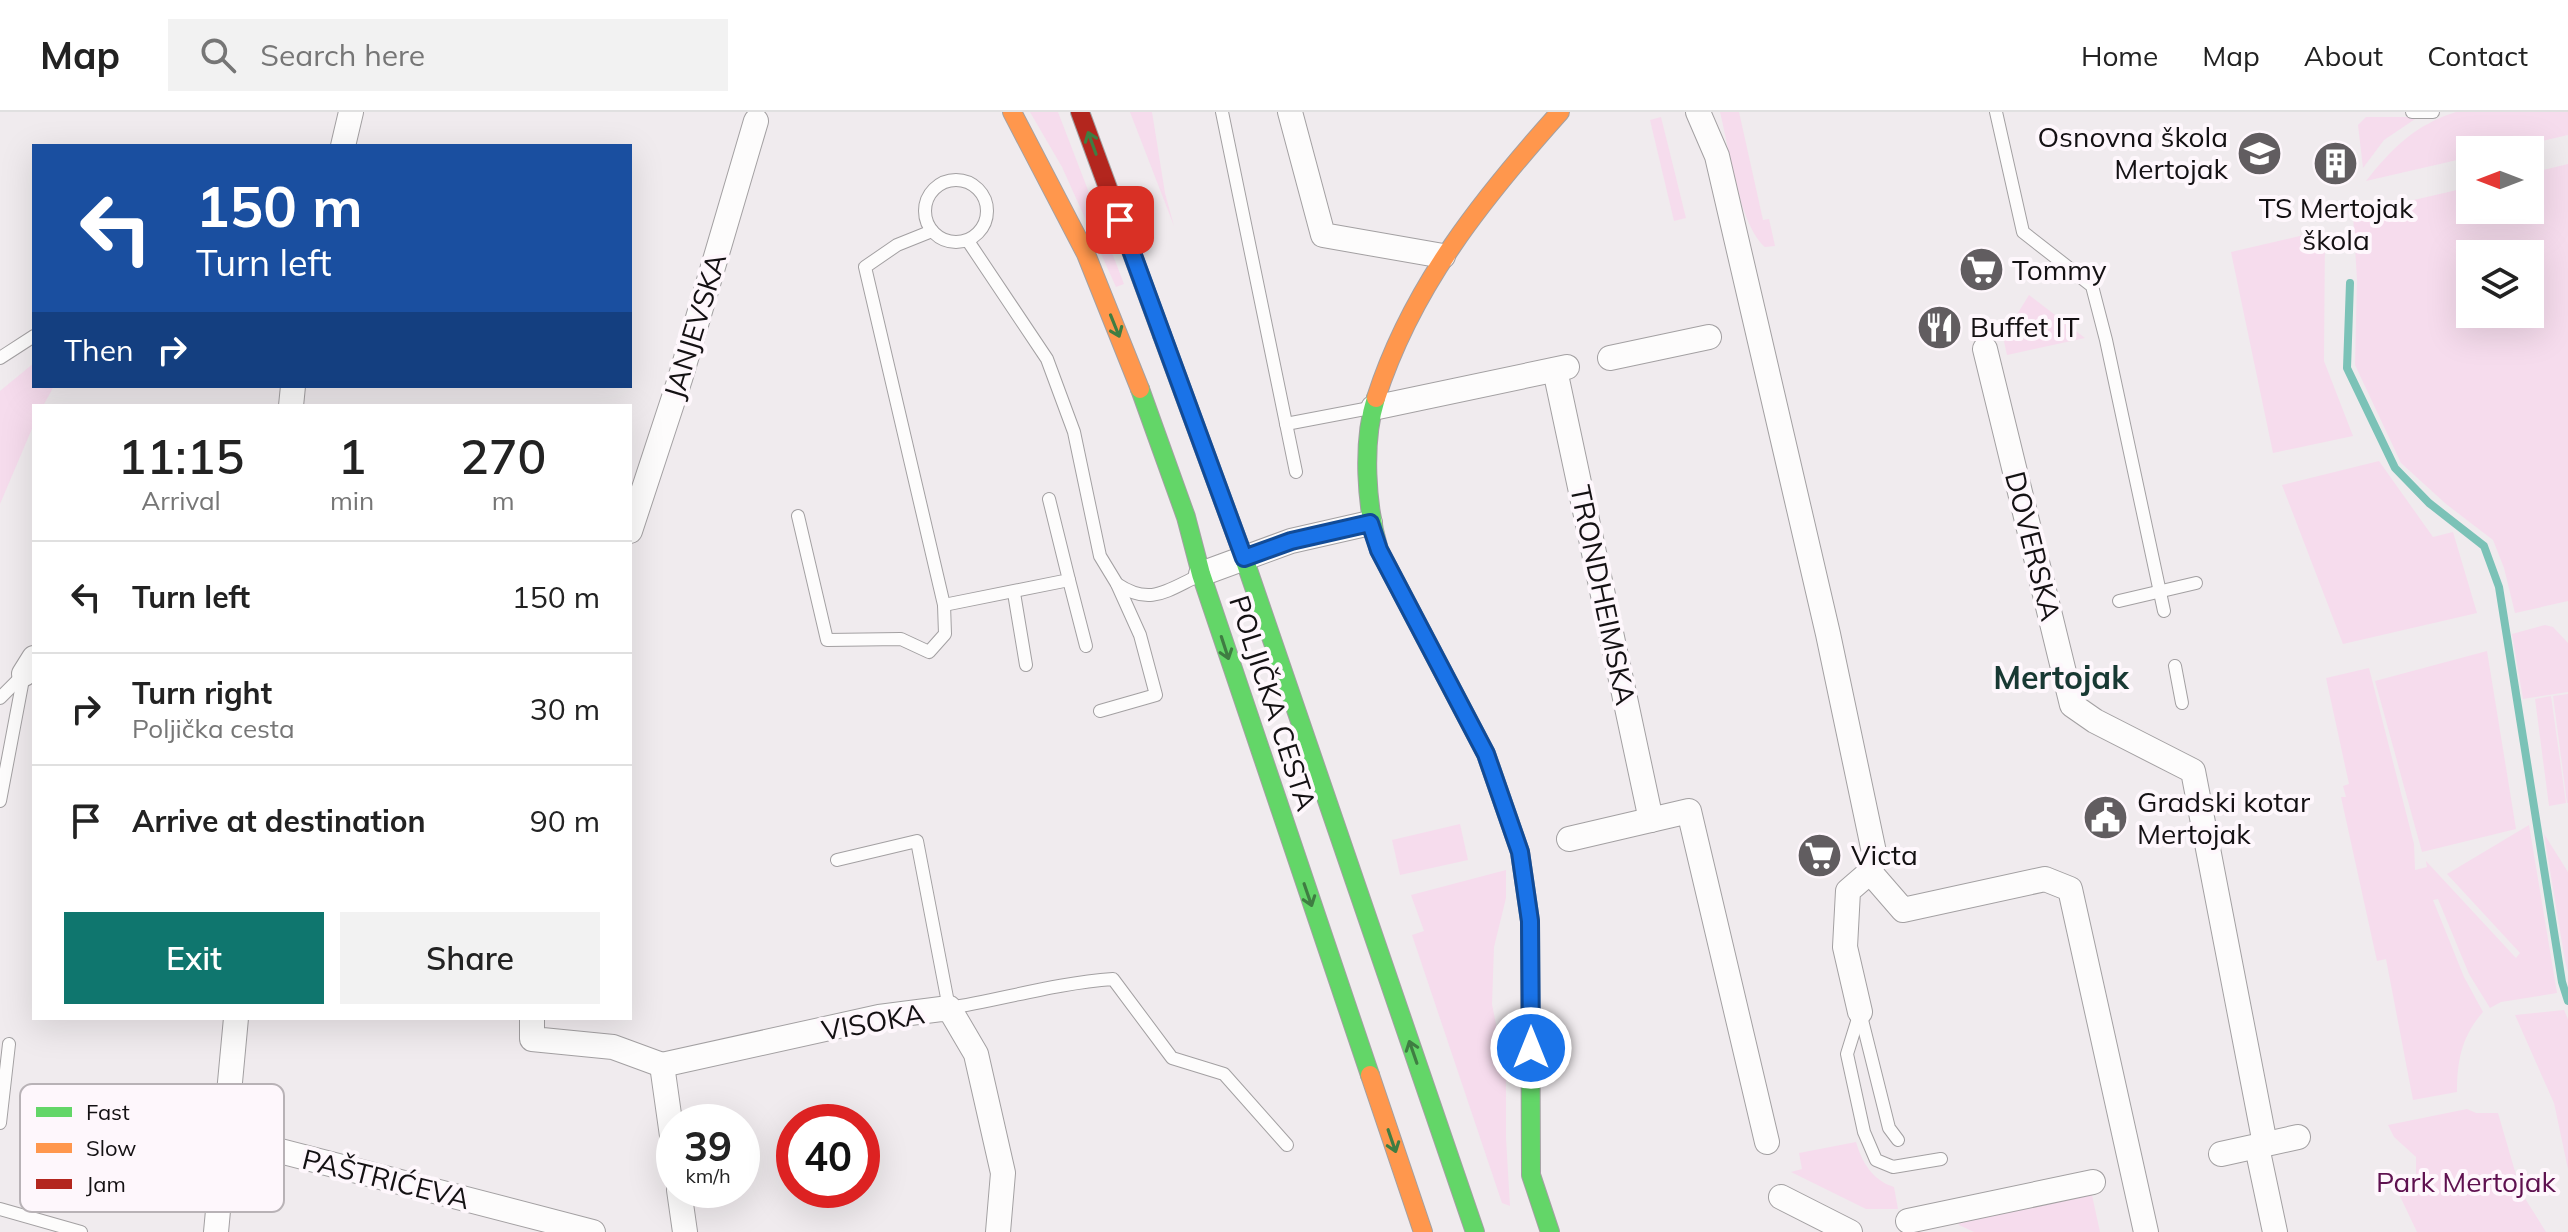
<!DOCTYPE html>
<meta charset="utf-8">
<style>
:root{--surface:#fff;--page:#f2f2f2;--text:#222;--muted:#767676;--line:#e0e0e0;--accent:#0f766e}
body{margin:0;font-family:Mulish,sans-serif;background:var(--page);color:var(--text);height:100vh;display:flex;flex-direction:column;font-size:30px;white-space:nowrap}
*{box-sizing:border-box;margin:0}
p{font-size:26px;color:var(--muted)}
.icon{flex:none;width:44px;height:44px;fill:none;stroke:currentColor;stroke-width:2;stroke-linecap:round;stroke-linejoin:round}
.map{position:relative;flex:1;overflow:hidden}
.drawer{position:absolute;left:32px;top:292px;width:600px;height:616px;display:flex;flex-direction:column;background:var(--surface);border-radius:0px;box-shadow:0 8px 32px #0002}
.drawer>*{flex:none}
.top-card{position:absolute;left:32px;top:32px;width:600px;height:244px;border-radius:0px;box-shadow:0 8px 32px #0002;background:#1a4fa0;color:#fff;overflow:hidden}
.needle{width:52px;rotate:270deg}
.controls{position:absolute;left:2456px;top:24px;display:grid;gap:16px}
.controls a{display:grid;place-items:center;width:88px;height:88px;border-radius:0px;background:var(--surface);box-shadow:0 8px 32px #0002;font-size:40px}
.speed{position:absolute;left:656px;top:992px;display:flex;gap:16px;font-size:40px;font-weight:700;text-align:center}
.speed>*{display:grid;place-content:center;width:104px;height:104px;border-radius:50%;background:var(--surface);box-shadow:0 8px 32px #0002;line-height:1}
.speed small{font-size:20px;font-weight:400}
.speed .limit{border:12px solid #d22;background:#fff;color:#111}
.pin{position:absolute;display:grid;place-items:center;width:68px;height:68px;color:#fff;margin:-34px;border-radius:16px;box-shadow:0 4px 12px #0006}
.me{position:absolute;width:88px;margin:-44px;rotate:0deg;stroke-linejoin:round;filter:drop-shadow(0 0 6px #0008)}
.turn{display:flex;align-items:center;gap:28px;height:168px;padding:0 32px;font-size:36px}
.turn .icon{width:104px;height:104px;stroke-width:2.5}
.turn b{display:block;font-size:56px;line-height:68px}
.then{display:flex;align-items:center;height:76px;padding:0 32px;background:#0003;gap:16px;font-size:30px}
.eta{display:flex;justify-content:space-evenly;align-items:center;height:136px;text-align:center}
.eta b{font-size:48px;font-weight:600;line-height:56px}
.button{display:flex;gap:16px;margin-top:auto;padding:16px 32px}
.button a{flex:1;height:92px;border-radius:0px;background:var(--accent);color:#fff;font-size:32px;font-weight:600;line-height:92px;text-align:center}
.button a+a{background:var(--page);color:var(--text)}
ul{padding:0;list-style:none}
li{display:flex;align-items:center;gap:24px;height:112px;padding:0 32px;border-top:2px solid var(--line)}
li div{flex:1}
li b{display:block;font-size:30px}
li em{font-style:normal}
header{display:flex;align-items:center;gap:48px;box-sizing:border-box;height:112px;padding:0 40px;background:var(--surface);border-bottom:2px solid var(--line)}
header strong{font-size:38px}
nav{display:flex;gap:44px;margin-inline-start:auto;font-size:28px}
.search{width:560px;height:72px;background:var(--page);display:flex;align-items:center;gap:20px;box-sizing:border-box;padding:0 28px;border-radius:0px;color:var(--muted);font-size:30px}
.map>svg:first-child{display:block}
</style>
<header>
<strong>Map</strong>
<div class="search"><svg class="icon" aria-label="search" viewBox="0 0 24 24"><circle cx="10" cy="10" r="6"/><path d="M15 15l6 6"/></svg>Search here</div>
<nav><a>Home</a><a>Map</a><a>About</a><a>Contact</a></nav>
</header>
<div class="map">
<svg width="2568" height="1120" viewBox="0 0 2568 1120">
<rect width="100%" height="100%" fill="#f0ebee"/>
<g fill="#f6dced" fill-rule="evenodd">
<path d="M 1030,0 L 1058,0 L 1124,172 L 1116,175 L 1062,55 Z"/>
<path d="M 1130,0 L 1152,0 L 1165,81 L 1174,114 Z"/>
<path d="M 1720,0 L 1739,0 L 1763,108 L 1769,107 L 1775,134 L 1765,135 C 1739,112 1729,36 1720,0 Z"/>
<path d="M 2456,0 L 2568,0 L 2568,23 L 2503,38 L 2470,38 L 2470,45 L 2366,69 C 2392,36 2415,13 2456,0 Z"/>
<path d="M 1661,5 L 1686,106 L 1674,109 L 1650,8 Z"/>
<path d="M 2366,5 L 2418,5 L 2384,28 L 2363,56 L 2358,13 Z"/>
<path d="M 2568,52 L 2568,489 L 2515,501 L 2504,456 L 2493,428 L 2446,392 L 2401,351 L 2355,253 L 2357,168 L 2353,102 L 2470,75 L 2470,98 L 2530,98 L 2530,61 ZM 2470,142 L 2530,142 L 2530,202 L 2470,202 Z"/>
<path d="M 2325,118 L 2324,249 L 2353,324 L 2273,341 L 2231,140 Z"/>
<path d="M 2029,183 L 2085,226 L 2007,243 L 2003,225 Z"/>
<path d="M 34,251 L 34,274 L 54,274 L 43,294 L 34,294 L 34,312 L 0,392 L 0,279 Z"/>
<path d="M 2379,349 L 2433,425 L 2453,420 L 2477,501 L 2343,532 L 2282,373 Z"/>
<path d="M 2545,513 L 2553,515 L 2568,531 L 2568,580 L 2523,587 L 2512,522 Z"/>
<path d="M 2487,539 L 2516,717 L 2422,740 L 2375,569 Z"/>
<path d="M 2369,556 L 2414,732 L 2415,758 L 2427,755 L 2426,749 L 2516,846 L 2520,841 L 2447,762 L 2529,713 L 2557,881 L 2501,890 L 2490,896 L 2469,862 L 2438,787 L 2433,788 L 2464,865 L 2483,900 C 2462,924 2457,948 2457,980 L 2413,988 L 2386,847 L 2377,849 L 2341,685 L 2346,685 L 2343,674 L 2349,672 L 2326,566 Z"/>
<path d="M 2568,582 L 2568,691 L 2567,691 L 2553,584 Z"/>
<path d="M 2551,584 L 2566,691 L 2549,694 L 2535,587 Z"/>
<path d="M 1460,712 L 1468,748 L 1400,763 L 1392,728 Z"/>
<path d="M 2544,722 L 2568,760 L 2568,860 L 2565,849 Z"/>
<path d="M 1506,758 L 1506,786 L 1494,835 L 1492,892 L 1506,964 L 1506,1026 L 1510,1094 L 1502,1091 L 1412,823 L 1424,819 L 1411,783 Z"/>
<path d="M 2564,898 L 2568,907 L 2568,1057 L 2554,991 L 2515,903 Z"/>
<path d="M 2467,997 L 2476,1001 L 2498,1001 L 2521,1080 L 2546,1120 L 2417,1120 L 2398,1080 L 2416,1076 L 2416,1045 L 2394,1025 L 2388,1013 Z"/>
<path d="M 1856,1030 C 1862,1050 1872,1068 1894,1075 L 1898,1097 L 1866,1097 L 1791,1060 L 1802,1057 L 1799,1041 Z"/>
<path d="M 2090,1074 L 2100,1120 L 1974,1120 L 1959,1113 L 1956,1103 Z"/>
</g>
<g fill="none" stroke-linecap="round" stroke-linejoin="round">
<path stroke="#7bc2b7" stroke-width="8" d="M 2350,171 L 2347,256 L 2395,356 L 2429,391 L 2484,434 L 2499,475 L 2562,870 L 2568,889"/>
<defs>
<g id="lane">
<path d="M 1222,0 L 1296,360"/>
<path d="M 1996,0 L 2023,120 L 2092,174 L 2106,228 L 2164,499"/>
<path d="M 2412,0 L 2433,0"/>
<circle cx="956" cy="99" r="31"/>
<path d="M 968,129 L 1047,247 L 1074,320 L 1100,444 L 1117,472 L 1140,523 L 1156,583 L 1100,599"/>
<path d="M 0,246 L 34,224"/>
<path d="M 1286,312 L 1370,296"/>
<path d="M 798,404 L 827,528 L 901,527 L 929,540 L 945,522 L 944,493 L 865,155 L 897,133 L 932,119"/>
<path d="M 1069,468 L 1086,534"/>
<path d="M 1117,472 C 1150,494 1166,479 1198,464"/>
<path d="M 1014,481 L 1026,553"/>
<path d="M 2119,489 L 2196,471"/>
<path d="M 944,493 L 1069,468 L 1049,387"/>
<path d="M 2175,554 L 2182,591"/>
<path d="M 0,586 L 24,562"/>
<path d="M 0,689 L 24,562"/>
<path d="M 837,748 L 917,729 L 949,896 C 1004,887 1057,871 1113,867 L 1172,946 L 1224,962 L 1287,1033"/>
<path d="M 1860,900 L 1847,942 L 1864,1020 L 1876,1048 L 1893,1055 L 1941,1047"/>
<path d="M 1860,900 L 1889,1016 L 1898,1028"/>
<path d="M 0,1011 L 9,932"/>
<path d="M 0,1097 L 81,1120"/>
</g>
<g id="street">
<path d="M 1290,0 L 1323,123 L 1443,144"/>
<path d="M 1698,0 L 1717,44 L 1828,522 L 1875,745 L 1870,760 L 1848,779 L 1845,835 L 1860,900"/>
<path d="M 343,34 L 351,0"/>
<path d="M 1985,237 L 2072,593 L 2095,609 L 2193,659 L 2265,1032"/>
<path d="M 1610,246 L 1709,225"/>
<path d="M 1555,258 L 1651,708"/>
<path d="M 291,294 L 293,274"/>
<path d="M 1373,296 L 1567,255"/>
<path d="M 630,419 L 680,267 L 756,9"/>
<path d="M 1201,462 L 1291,429 L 1370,411"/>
<path d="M 24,562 L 34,546"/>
<path d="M 1569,727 L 1689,699 L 1767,1030"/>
<path d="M 1870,760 L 1903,798 L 2045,767 L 2070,777 L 2146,1120"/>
<path d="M 532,906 L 532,927 L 613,935 L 662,953"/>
<path d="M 662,953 L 879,905 L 949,896 L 976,942 L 1003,1061 L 998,1120"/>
<path d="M 662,953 L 674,1038"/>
<path d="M 226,1025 L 593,1120"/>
<path d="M 2257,1035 L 2275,1120"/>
<path d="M 2221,1042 L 2298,1025"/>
<path d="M 679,1078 L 685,1120"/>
<path d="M 1781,1085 L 1850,1120"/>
<path d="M 1908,1109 L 2093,1070"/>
<path d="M 216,1120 L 236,906"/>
</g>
<g id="fast">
<path d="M 1162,223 L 1244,446 L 1475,1120"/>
<path d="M 1140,277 L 1186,405 L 1201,462 L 1370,963"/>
<path d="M 1376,286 C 1362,330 1366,394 1379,438 L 1486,642 L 1520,740 L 1530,809 L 1531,1063 L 1550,1120"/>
</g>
<g id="slow">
<path d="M 1012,0 L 1086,142 L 1140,277"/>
<path d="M 1376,286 C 1412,174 1483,86 1560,0"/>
<path d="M 1370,963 L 1423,1120"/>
</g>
<path id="jam" d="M 1080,0 L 1162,223"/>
</defs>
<use href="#lane" stroke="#a3a0a2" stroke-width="14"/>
<use href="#street" stroke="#a3a0a2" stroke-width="26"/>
<use href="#fast" stroke="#a3a0a2" stroke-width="20"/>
<use href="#slow" stroke="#a3a0a2" stroke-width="20"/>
<use href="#jam" stroke="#a3a0a2" stroke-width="20"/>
<use href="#lane" stroke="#fdfcfc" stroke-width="12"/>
<use href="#street" stroke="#fdfcfc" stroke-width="24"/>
<use href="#fast" stroke="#63d668" stroke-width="18"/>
<use href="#slow" stroke="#ff974d" stroke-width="18"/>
<use href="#jam" stroke="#b3261e" stroke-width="18"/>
</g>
<defs><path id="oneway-shaft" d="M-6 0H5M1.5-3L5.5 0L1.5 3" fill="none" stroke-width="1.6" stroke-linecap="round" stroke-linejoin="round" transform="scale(2)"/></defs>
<g stroke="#3f7d42">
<use href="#oneway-shaft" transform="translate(1092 31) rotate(-110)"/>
<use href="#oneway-shaft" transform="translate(1115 214) rotate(68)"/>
<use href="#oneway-shaft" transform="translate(1225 536) rotate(72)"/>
<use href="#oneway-shaft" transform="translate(1308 783) rotate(71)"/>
<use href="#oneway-shaft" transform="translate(1413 940) rotate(-109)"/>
<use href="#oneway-shaft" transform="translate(1392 1029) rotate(71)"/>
</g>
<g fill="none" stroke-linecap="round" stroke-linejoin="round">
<defs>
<path id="route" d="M 1120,108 L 1244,446 L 1291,429 L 1370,411 L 1379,438 L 1486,642 L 1520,740 L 1530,809 L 1531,936"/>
</defs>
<use href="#route" stroke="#114b97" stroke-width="20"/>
<use href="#route" stroke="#1a73e8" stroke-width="14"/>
</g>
<defs>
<symbol id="school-disc" viewBox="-11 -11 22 22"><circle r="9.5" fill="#615d60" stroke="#fef7fc"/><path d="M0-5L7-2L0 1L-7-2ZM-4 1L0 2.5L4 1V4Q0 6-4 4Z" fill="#fff"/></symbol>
<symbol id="building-disc" viewBox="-11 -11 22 22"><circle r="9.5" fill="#615d60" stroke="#fef7fc"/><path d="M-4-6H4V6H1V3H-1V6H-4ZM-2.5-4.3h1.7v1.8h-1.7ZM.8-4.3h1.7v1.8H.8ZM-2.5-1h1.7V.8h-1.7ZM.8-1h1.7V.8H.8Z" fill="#fff"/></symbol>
<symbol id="supermarket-disc" viewBox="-11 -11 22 22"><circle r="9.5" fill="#615d60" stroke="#fef7fc"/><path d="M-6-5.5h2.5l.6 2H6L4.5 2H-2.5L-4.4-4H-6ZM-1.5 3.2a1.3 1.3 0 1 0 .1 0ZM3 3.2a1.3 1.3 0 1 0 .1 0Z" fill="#fff"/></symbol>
<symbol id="restaurant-disc" viewBox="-11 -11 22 22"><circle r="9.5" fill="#615d60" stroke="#fef7fc"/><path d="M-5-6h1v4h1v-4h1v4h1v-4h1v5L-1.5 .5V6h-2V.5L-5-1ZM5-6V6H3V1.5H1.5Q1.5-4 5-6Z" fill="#fff"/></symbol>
<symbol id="civic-disc" viewBox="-11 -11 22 22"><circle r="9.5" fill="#615d60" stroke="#fef7fc"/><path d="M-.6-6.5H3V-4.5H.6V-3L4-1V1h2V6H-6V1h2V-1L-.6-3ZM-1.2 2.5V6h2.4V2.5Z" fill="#fff"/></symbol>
</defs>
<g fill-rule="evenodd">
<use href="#school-disc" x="2234" y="16" width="51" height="51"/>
<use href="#building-disc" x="2310" y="26" width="51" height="51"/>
<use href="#supermarket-disc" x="1956" y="132" width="51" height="51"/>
<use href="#restaurant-disc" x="1914" y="190" width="51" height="51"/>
<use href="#civic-disc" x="2080" y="680" width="51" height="51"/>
<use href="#supermarket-disc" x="1794" y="718" width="51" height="51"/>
</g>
<g text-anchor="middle" stroke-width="8" stroke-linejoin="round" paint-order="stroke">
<g font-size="28" fill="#141113" stroke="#fef7fc" text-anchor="start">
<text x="2228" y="35" text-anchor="end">Osnovna škola<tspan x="2228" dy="32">Mertojak</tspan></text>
<text x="2336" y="106" text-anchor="middle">TS Mertojak<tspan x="2336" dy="32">škola</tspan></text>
<text x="2012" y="168">Tommy</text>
<text x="1970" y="225">Buffet IT</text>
<text x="2137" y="700">Gradski kotar<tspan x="2137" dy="32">Mertojak</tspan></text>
<text x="1851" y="753">Victa</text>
</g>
<g font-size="28" fill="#141113" stroke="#fef7fc">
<text transform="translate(695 214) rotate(-73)" y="10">JANJEVSKA</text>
<text transform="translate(2033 434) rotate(76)" y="10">DOVERSKA</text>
<text transform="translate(1603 483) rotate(78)" y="10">TRONDHEIMSKA</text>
<text transform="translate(1273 591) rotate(72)" y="10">POLJIČKA CESTA</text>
<text transform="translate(873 910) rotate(-10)" y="10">VISOKA</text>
<text transform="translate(386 1067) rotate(14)" y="10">PAŠTRIĆEVA</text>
</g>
<g font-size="28" fill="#5e114f" stroke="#fef7fc">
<text x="2466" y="1080">Park Mertojak</text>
</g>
<g font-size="32" font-weight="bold" fill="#183933" stroke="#fef7fc">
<text x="2061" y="577">Mertojak</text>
</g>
</g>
<rect x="20" y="972" width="264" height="128" rx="12" fill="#fef7fc" stroke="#b8b2b6" stroke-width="2"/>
<rect x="36" y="995" width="36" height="10" fill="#63d668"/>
<rect x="36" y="1031" width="36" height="10" fill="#ff974d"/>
<rect x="36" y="1067" width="36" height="10" fill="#b3261e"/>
<g font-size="22" fill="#141113">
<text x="86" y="1008">Fast</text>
<text x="86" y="1044">Slow</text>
<text x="86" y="1080">Jam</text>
</g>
</svg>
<div class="controls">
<a><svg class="needle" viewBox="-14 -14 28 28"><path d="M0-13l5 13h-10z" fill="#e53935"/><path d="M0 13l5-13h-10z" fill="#767676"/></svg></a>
<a><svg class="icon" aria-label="layers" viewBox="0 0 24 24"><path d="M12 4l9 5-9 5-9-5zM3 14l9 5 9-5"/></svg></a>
</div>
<div class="speed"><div>39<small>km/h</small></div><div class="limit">40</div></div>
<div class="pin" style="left:1120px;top:108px;background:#d93025"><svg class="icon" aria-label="arrive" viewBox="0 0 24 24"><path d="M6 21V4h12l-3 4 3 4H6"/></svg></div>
<svg class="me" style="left:1531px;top:936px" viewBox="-20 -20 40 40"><circle r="17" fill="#1a73e8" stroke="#fff" stroke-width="3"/><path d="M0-11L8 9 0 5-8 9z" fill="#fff"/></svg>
<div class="top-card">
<div class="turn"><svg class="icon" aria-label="left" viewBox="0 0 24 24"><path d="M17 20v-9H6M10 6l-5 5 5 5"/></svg><div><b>150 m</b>Turn left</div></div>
<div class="then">Then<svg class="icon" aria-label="right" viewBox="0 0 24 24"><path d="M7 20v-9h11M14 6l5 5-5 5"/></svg></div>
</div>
<section class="drawer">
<div class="eta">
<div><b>11:15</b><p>Arrival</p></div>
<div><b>1</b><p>min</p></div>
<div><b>270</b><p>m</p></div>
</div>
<ul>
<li><svg class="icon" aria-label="left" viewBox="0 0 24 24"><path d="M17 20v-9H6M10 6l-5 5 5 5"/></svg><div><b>Turn left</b></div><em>150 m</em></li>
<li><svg class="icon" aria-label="right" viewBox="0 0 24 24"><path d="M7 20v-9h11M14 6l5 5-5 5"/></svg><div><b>Turn right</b><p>Poljička cesta</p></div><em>30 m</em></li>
<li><svg class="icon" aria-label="arrive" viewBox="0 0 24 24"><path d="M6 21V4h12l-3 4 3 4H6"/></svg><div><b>Arrive at destination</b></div><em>90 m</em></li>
</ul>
<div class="button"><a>Exit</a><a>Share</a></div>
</section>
</div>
